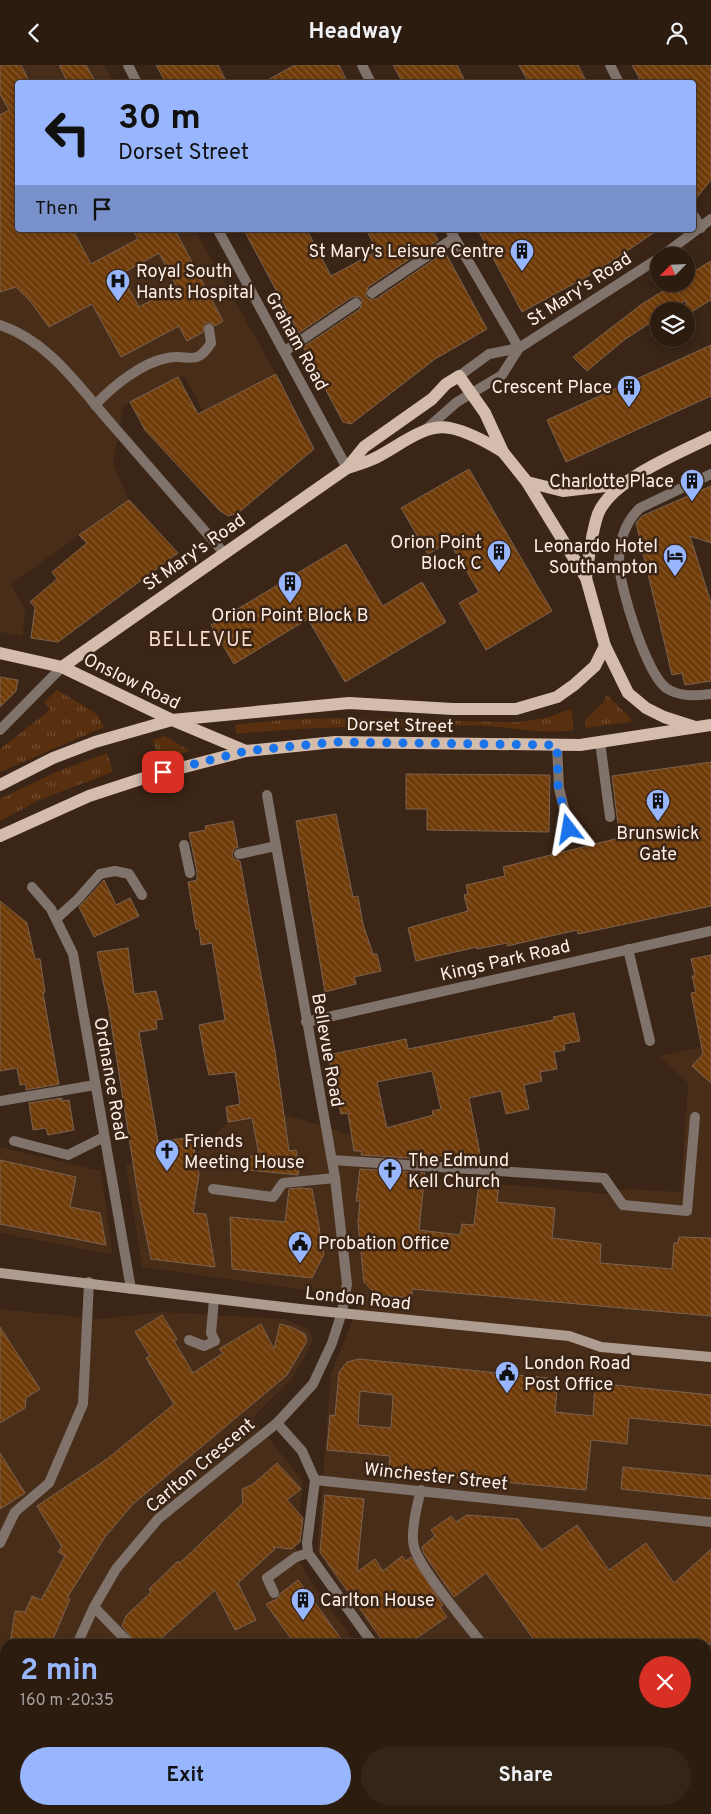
<!DOCTYPE html>
<meta charset="utf-8">
<style>
:root{--surface:#2c1c10;--page:#342519;--text:#f1f3f6;--muted:#a6a19f;--line:#483a30;--accent:#98b6fd}
body{margin:0;font-family:Overpass,sans-serif;background:var(--page);color:var(--text);height:100vh;display:flex;flex-direction:column;font-size:19px;white-space:nowrap}
*{box-sizing:border-box;margin:0}
p{font-size:16px;color:var(--muted)}
.icon{flex:none;width:28px;height:28px;fill:none;stroke:currentColor;stroke-width:2;stroke-linecap:round;stroke-linejoin:round}
.map{position:relative;flex:1;overflow:hidden}
.side{position:absolute;left:0px;top:1574px;width:711px;height:176px;display:flex;flex-direction:column;background:var(--surface);border-radius:15px 15px 0 0;box-shadow:0 2px 8px #0003,0 0 0 1px var(--line)}
.side>*{flex:none}
.banner{position:absolute;left:15px;top:15px;width:681px;height:152px;border-radius:5px;box-shadow:0 2px 8px #0003,0 0 0 1px var(--line);background:#98b6fd;color:#111;overflow:hidden}
.needle{width:32px;rotate:246deg}
.buttons{position:absolute;left:650px;top:182px;display:grid;gap:10px}
.buttons a{display:grid;place-items:center;width:45px;height:45px;border-radius:50%;background:var(--surface);box-shadow:0 2px 8px #0003,0 0 0 1px var(--line);font-size:25px}
.pin{position:absolute;display:grid;place-items:center;width:42px;height:42px;color:#fff;margin:-21px;border-radius:10px;box-shadow:0 2px 8px #0006}
.me{position:absolute;width:55px;margin:-28px;rotate:346deg;stroke-linejoin:round;filter:drop-shadow(0 0 4px #0008)}
.turn{display:flex;align-items:center;gap:18px;height:105px;padding:0 20px;font-size:22px}
.turn .icon{width:65px;height:65px;stroke-width:2.5}
.turn b{display:block;font-size:35px;line-height:42px}
.then{display:flex;align-items:center;height:48px;padding:0 20px;background:#0003;gap:10px;font-size:19px}
.round{display:grid;place-items:center;flex:none;width:52px;height:52px;border-radius:26px;background:var(--page)}
.overview{display:flex;align-items:center;justify-content:space-between;height:85px;padding:0 20px}
h1{font-size:30px;font-weight:700;line-height:38px;color:var(--accent)}
.button{display:flex;gap:10px;margin-top:auto;padding:10px 20px}
.button a{flex:1;height:58px;border-radius:30px;background:var(--accent);color:#111;font-size:20px;font-weight:700;line-height:58px;text-align:center}
.button a+a{background:var(--page);color:var(--text)}
header{display:flex;justify-content:space-between;align-items:center;height:65px;padding:0 20px;background:var(--surface);font-size:22px;font-weight:700}
.map>svg:first-child{display:block}
</style>
<header><svg class="icon" aria-label="back" viewBox="0 0 24 24"><path d="M15 5l-7 7 7 7"/></svg>Headway<svg class="icon" aria-label="person" viewBox="0 0 24 24"><circle cx="12" cy="8" r="4"/><path d="M4 21q1-7 8-7t8 7"/></svg></header>
<div class="map">
<svg width="711" height="1749" viewBox="0 0 711 1749">
<defs>
<pattern id="grass-tufts" width="24" height="20" patternUnits="userSpaceOnUse" patternTransform="scale(1.25)"><rect width="24" height="20" fill="#58300f"/><path d="M3 7l-1-3M5 7V3M7 7l1-3M15 17l-1-3M17 17v-4M19 17l1-3" fill="none" stroke="#714e32"/></pattern>
<pattern id="building-back-hatch" width="6" height="6" patternUnits="userSpaceOnUse" patternTransform="scale(1.25)"><rect width="6" height="6" fill="#6f3b09"/><path d="M-1 5l2 2M0 0l6 6M5-1l2 2" fill="none" stroke="#85582d"/></pattern>
</defs>
<rect width="100%" height="100%" fill="#3a2516"/>
<g fill="#482d19">
<path d="M 0,0 L 104,0 L 114,17 L 18,18 L 18,165 L 195,165 L 276,309 L 203,346 L 184,310 L 123,341 L 113,399 L 129,435 L 11,519 L 25,544 L 23,571 L 0,567 Z"/>
<path d="M 711,980 L 711,1749 L 500,1749 L 497,1745 L 706,1745 L 706,1579 L 381,1579 L 317,1487 L 331,1309 L 361,1233 L 142,1202 L 126,1099 L 196,1088 L 228,1057 L 283,1049 L 352,1070 L 417,1054 L 426,1112 L 607,1129 L 626,1124 L 681,1127 L 688,1018 L 659,991 Z"/>
<path d="M 0,1082 L 101,1106 L 112,1188 L 104,1188 L 0,1168 Z"/>
<path d="M 0,1244 L 99,1254 L 163,1247 L 285,1254 L 310,1265 L 313,1276 L 292,1314 L 252,1353 L 303,1416 L 296,1482 L 300,1497 L 308,1512 L 356,1579 L 5,1579 L 5,1745 L 476,1745 L 478,1749 L 0,1749 Z"/>
</g>
<g fill="url(#grass-tufts)">
<path d="M 57,625 L 97,649 L 104,662 L 0,707 L 0,684 L 50,645 L 44,637 Z"/>
<path d="M 607,630 L 631,654 L 631,657 L 585,663 L 585,655 L 603,638 Z"/>
<path d="M 571,644 L 574,665 C 541,670 515,662 483,661 C 459,660 435,661 411,661 C 352,661 295,663 236,669 L 235,660 C 329,647 423,657 518,657 L 546,653 Z"/>
<path d="M 165,671 L 190,686 L 158,695 L 153,675 Z"/>
<path d="M 107,688 L 113,707 L 39,735 L 0,756 L 0,734 L 56,707 Z"/>
</g>
<g fill="url(#building-back-hatch)" stroke="#7a6251" fill-rule="evenodd">
<path d="M 0,0 L 21,0 L 30,18 L 18,18 L 18,165 L 73,165 L 91,199 L 138,174 L 133,165 L 175,165 L 223,256 L 215,261 L 211,258 L 205,258 L 203,267 L 187,276 L 179,261 L 121,292 L 92,239 L 49,262 L 31,237 L 16,222 L 0,227 L 0,50 L 9,45 L 0,29 ZM 159,188 L 177,222 L 139,242 L 121,209 Z"/>
<path d="M 59,0 L 86,0 L 96,18 L 68,18 Z"/>
<path d="M 156,0 L 218,0 L 227,18 L 166,18 Z"/>
<path d="M 295,0 L 339,0 L 348,18 L 262,18 Z"/>
<path d="M 393,0 L 457,0 L 466,18 L 403,18 Z"/>
<path d="M 519,0 L 578,0 L 587,18 L 529,18 Z"/>
<path d="M 632,0 L 711,0 L 711,115 L 694,136 L 694,18 L 642,18 Z"/>
<path d="M 244,165 L 307,165 L 331,211 L 378,186 L 366,165 L 433,165 L 438,175 L 368,222 L 366,231 L 369,234 L 376,234 L 445,187 L 487,264 L 435,294 L 351,359 L 343,357 L 303,282 L 360,244 L 362,235 L 359,232 L 352,232 L 299,268 Z"/>
<path d="M 478,165 L 658,165 L 597,206 L 522,247 Z"/>
<path d="M 711,196 L 711,235 L 686,250 L 686,235 L 668,246 L 659,246 L 659,252 L 624,275 L 587,306 L 573,292 L 642,239 L 674,219 L 686,219 L 686,211 Z"/>
<path d="M 711,280 L 711,331 L 566,397 L 547,355 Z"/>
<path d="M 276,309 L 314,384 L 238,448 L 228,451 L 219,445 L 145,365 L 130,337 L 178,312 L 198,349 Z"/>
<path d="M 469,404 L 552,546 L 486,585 L 459,538 L 479,527 L 449,477 L 428,489 L 401,443 Z"/>
<path d="M 711,421 L 711,478 L 690,471 L 711,538 L 711,616 L 685,620 L 682,608 L 672,610 L 636,458 L 642,451 Z"/>
<path d="M 129,435 L 178,488 L 58,577 L 31,573 L 35,542 L 30,537 L 57,514 L 52,507 L 87,478 L 79,470 Z"/>
<path d="M 346,479 L 383,541 L 422,517 L 446,557 L 345,617 L 308,554 L 234,599 L 211,560 Z"/>
<path d="M 0,612 L 18,615 L 16,626 L 0,642 Z"/>
<path d="M 711,697 L 711,841 L 578,869 L 577,865 L 507,881 L 507,878 L 477,884 L 477,882 L 416,896 L 408,863 L 468,846 L 464,830 L 468,829 L 466,820 L 505,811 L 503,802 L 627,771 L 627,768 L 619,768 L 612,711 Z"/>
<path d="M 406,709 L 550,710 L 549,767 L 427,765 L 427,744 L 406,744 Z"/>
<path d="M 336,749 L 353,832 L 358,831 L 363,859 L 373,889 L 377,889 L 381,906 L 354,912 L 356,919 L 325,927 L 296,756 Z"/>
<path d="M 233,756 L 238,782 L 234,784 L 232,790 L 234,794 L 240,796 L 275,986 L 289,1086 L 296,1085 L 299,1101 L 298,1110 L 219,1102 L 219,1096 L 259,1090 L 252,1053 L 228,1057 L 226,1042 L 240,1039 L 235,1007 L 209,1010 L 205,993 L 199,960 L 225,955 L 212,878 L 201,880 L 199,864 L 196,864 L 188,817 L 197,815 L 197,807 L 189,768 L 206,765 L 205,761 Z"/>
<path d="M 104,815 L 116,840 L 130,833 L 139,851 L 94,872 L 79,842 Z"/>
<path d="M 0,836 L 27,858 L 35,894 L 40,894 L 45,927 L 43,928 L 59,1019 L 26,1025 L 26,1019 L 20,1020 L 17,1003 L 0,1006 Z"/>
<path d="M 128,883 L 134,929 L 156,926 L 163,954 L 156,955 L 157,964 L 139,967 L 158,1077 L 192,1072 L 199,1110 L 193,1148 L 206,1149 L 215,1202 L 151,1194 L 139,1136 L 109,945 L 97,887 Z"/>
<path d="M 711,890 L 711,1018 L 692,1001 L 703,989 L 691,928 L 696,927 L 692,911 L 695,911 L 691,894 Z"/>
<path d="M 574,948 L 580,976 L 564,979 L 565,985 L 554,987 L 557,1004 L 540,1007 L 542,1016 L 524,1020 L 529,1044 L 506,1049 L 501,1026 L 469,1033 L 481,1093 L 427,1090 L 426,1094 L 361,1090 L 362,1086 L 354,1086 L 348,1048 L 341,1049 L 328,990 L 406,974 L 408,984 L 554,955 L 553,952 ZM 432,1006 L 441,1044 L 432,1046 L 433,1050 L 387,1063 L 377,1017 Z"/>
<path d="M 62,1033 L 62,1036 L 69,1035 L 74,1065 L 48,1070 L 46,1063 L 33,1065 L 29,1038 Z"/>
<path d="M 0,1095 L 76,1112 L 70,1142 L 100,1148 L 106,1180 L 0,1159 Z"/>
<path d="M 360,1104 L 425,1108 L 419,1165 L 460,1170 L 462,1159 L 474,1160 L 479,1118 L 499,1120 L 497,1137 L 555,1143 L 552,1173 L 601,1179 L 600,1198 L 672,1204 L 674,1178 L 678,1178 L 679,1172 L 711,1173 L 711,1251 L 412,1224 L 412,1233 L 377,1230 L 364,1217 L 358,1157 L 360,1136 L 356,1136 Z"/>
<path d="M 302,1123 L 312,1124 L 324,1189 L 312,1213 L 232,1204 L 230,1152 L 285,1157 L 289,1124 Z"/>
<path d="M 162,1250 L 177,1274 L 174,1276 L 193,1308 L 223,1288 L 219,1284 L 261,1259 L 274,1284 L 280,1259 L 291,1262 L 305,1269 L 307,1276 L 287,1310 L 133,1439 L 105,1472 L 67,1533 L 70,1534 L 51,1579 L 10,1579 L 15,1546 L 25,1547 L 32,1531 L 41,1535 L 65,1491 L 58,1487 L 62,1482 L 37,1441 L 107,1394 L 174,1339 L 146,1293 L 150,1291 L 135,1267 Z"/>
<path d="M 0,1262 L 40,1324 L 26,1333 L 25,1343 L 0,1358 Z"/>
<path d="M 359,1294 L 558,1314 L 555,1347 L 593,1351 L 595,1318 L 711,1330 L 711,1361 L 629,1353 L 627,1379 L 591,1375 L 586,1425 L 389,1406 L 390,1391 L 327,1385 L 330,1350 L 335,1351 L 339,1307 L 347,1297 ZM 360,1326 L 393,1330 L 391,1363 L 358,1360 Z"/>
<path d="M 0,1388 L 25,1428 L 0,1444 Z"/>
<path d="M 277,1398 L 301,1424 L 287,1435 L 303,1453 L 300,1477 L 291,1484 L 273,1482 L 275,1484 L 238,1518 L 256,1555 L 235,1565 L 215,1525 L 155,1579 L 137,1579 L 122,1561 L 126,1551 L 151,1527 L 149,1524 L 178,1496 L 180,1498 L 243,1438 L 242,1424 L 252,1420 Z"/>
<path d="M 623,1402 L 711,1411 L 711,1434 L 621,1424 Z"/>
<path d="M 325,1430 L 364,1434 L 357,1507 L 375,1494 L 383,1506 L 402,1491 L 406,1496 L 411,1492 L 443,1540 L 440,1542 L 447,1552 L 408,1579 L 385,1579 L 320,1487 Z"/>
<path d="M 467,1450 L 518,1454 L 542,1485 L 577,1460 L 609,1505 L 646,1478 L 674,1518 L 711,1484 L 711,1579 L 537,1579 L 486,1508 L 454,1532 L 424,1489 L 422,1482 L 435,1471 L 431,1465 L 451,1451 L 456,1457 Z"/>
<path d="M 298,1515 L 345,1579 L 295,1579 L 266,1539 L 277,1534 L 281,1528 Z"/>
</g>
<g fill="none" stroke-linecap="round" stroke-linejoin="round">
<g stroke="#7f736c" stroke-width="10">
<path d="M 372,228 L 454,173"/>
<path d="M 0,260 C 48,276 77,319 109,356"/>
<path d="M 285,286 L 356,238"/>
<path d="M 95,340 C 113,321 141,298 167,293 C 189,288 195,303 211,278 L 209,264"/>
<path d="M 711,409 L 640,443 C 625,457 619,477 619,498 C 620,524 646,607 666,623 C 679,632 696,631 711,629"/>
<path d="M 600,677 L 610,752"/>
<path d="M 557,680 L 559,723 L 569,764"/>
<path d="M 184,780 L 190,808"/>
<path d="M 239,789 L 276,781"/>
<path d="M 57,853 L 77,835 L 100,809 L 115,806 L 129,809 L 142,830"/>
<path d="M 628,884 L 650,976"/>
<path d="M 0,1036 L 95,1020"/>
<path d="M 14,1076 L 68,1090 L 104,1072"/>
<path d="M 604,1113 L 623,1140 L 687,1146 L 695,1052"/>
<path d="M 213,1124 L 273,1132 L 283,1118 L 335,1113"/>
<path d="M 189,1275 L 204,1281 L 215,1276 L 211,1268 L 214,1234"/>
<path d="M 421,1425 C 417,1440 410,1467 414,1482 C 420,1504 466,1558 482,1579"/>
<path d="M 0,1478 L 15,1447 L 49,1418 L 83,1339 L 89,1217"/>
<path d="M 274,1528 L 267,1513 L 296,1492 L 308,1488"/>
<path d="M 94,1542 L 130,1579"/>
<path d="M 4,1672 L 5,1672"/>
<path d="M 104,1749 L 105,1745"/>
</g>
<g stroke="#7f736c" stroke-width="10">
<path d="M 128,0 L 137,18"/>
<path d="M 362,0 L 371,18"/>
<path d="M 610,0 L 619,18"/>
<path d="M 694,151 L 701,163"/>
<path d="M 218,165 L 347,403"/>
<path d="M 450,165 L 519,283"/>
<path d="M 662,191 L 711,154"/>
<path d="M 459,311 L 489,289 L 519,283 L 659,193"/>
<path d="M 109,356 L 224,488"/>
<path d="M 424,366 L 457,337 L 502,310 L 519,283"/>
<path d="M 0,665 L 62,602"/>
<path d="M 32,822 L 51,844 L 73,889 L 131,1224"/>
<path d="M 306,957 L 711,866"/>
<path d="M 332,1095 L 604,1113"/>
<path d="M 277,1358 L 302,1386 L 315,1415 L 307,1478 L 308,1488 L 373,1579"/>
<path d="M 315,1415 L 711,1457"/>
<path d="M 77,1579 L 94,1542 L 116,1504 L 158,1454 L 277,1358 L 313,1319 L 332,1278 L 342,1247 L 347,1219 L 335,1113 L 267,730"/>
<path d="M 706,1651 L 711,1647"/>
<path d="M 186,1745 L 188,1749"/>
<path d="M 489,1745 L 492,1749"/>
<path d="M 12,1749 L 14,1745"/>
<path d="M 149,1749 L 156,1745"/>
<path d="M 521,1749 L 526,1745"/>
</g>
<path stroke="#ae9c90" stroke-width="10" d="M 0,1208 L 300,1244 L 569,1271 L 601,1282 L 711,1292"/>
<g stroke="#d3bcac" stroke-width="12">
<path d="M 347,403 C 356,400 365,398 373,394 C 397,383 423,358 450,363 C 469,367 487,377 503,387"/>
<path d="M 527,417 L 563,426 L 623,419"/>
<path d="M 586,513 C 589,492 591,469 598,449 C 612,414 678,389 711,372"/>
<path d="M 0,588 L 62,602 L 172,655 L 246,686"/>
<path d="M 62,602 L 347,403 L 364,382 L 432,334 L 446,319 L 459,311 L 485,348 L 503,387 L 527,417 L 586,513 L 605,581 L 628,628 L 646,643 L 664,652 L 695,662"/>
<path d="M 0,720 L 53,693 L 95,677 L 172,655 L 349,638 L 453,644 L 516,644 L 557,632 L 574,620 L 595,601 L 605,581"/>
<path d="M 0,771 L 89,731 L 150,711 L 246,686 L 335,677 L 580,680 L 711,660"/>
</g>
</g>
<g fill="none" stroke-linecap="round" stroke-linejoin="round">
<path stroke="#1a73e8" stroke-width="9" stroke-dasharray="0 16.2" d="M 163,707 L 246,686 L 335,677 L 557,680 L 558,723 L 569,764"/>
</g>
<defs>
<symbol id="building-pin" viewBox="-11 -11 22 30"><path d="M0 17L-7.5 6A9.5 9.5 0 1 1 7.5 6Z" fill="#98b6fd" stroke="#3a2516"/><path d="M-4-6H4V6H1V3H-1V6H-4ZM-2.5-4.3h1.7v1.8h-1.7ZM.8-4.3h1.7v1.8H.8ZM-2.5-1h1.7V.8h-1.7ZM.8-1h1.7V.8H.8Z" fill="#111"/></symbol>
<symbol id="hospital-pin" viewBox="-11 -11 22 30"><path d="M0 17L-7.5 6A9.5 9.5 0 1 1 7.5 6Z" fill="#98b6fd" stroke="#3a2516"/><path d="M-5-5h3v3.5h4V-5h3V5h-3V1.5h-4V5h-3Z" fill="#111"/></symbol>
<symbol id="hotel-pin" viewBox="-11 -11 22 30"><path d="M0 17L-7.5 6A9.5 9.5 0 1 1 7.5 6Z" fill="#98b6fd" stroke="#3a2516"/><path d="M-6-4.5h1.5V1H6V5H4.5V3h-9V5H-6ZM-4 0a1.8 1.8 0 1 1 3.6 0ZM.5 0V-2.5h3Q6-2.5 6 0Z" fill="#111"/></symbol>
<symbol id="church-pin" viewBox="-11 -11 22 30"><path d="M0 17L-7.5 6A9.5 9.5 0 1 1 7.5 6Z" fill="#98b6fd" stroke="#3a2516"/><path d="M-1.2-6h2.4v3.5h3.3v2.4h-3.3V6h-2.4V-.1h-3.3v-2.4h3.3Z" fill="#111"/></symbol>
<symbol id="civic-pin" viewBox="-11 -11 22 30"><path d="M0 17L-7.5 6A9.5 9.5 0 1 1 7.5 6Z" fill="#98b6fd" stroke="#3a2516"/><path d="M-.6-6.5H3V-4.5H.6V-3L4-1V1h2V6H-6V1h2V-1L-.6-3ZM-1.2 2.5V6h2.4V2.5Z" fill="#111"/></symbol>
</defs>
<g fill-rule="evenodd">
<use href="#building-pin" x="508" y="172" width="28" height="38"/>
<use href="#hospital-pin" x="104" y="202" width="28" height="38"/>
<use href="#building-pin" x="615" y="308" width="28" height="38"/>
<use href="#building-pin" x="678" y="402" width="28" height="38"/>
<use href="#building-pin" x="485" y="473" width="28" height="38"/>
<use href="#hotel-pin" x="661" y="477" width="28" height="38"/>
<use href="#building-pin" x="276" y="504" width="28" height="38"/>
<use href="#building-pin" x="644" y="722" width="28" height="38"/>
<use href="#church-pin" x="153" y="1072" width="28" height="38"/>
<use href="#church-pin" x="376" y="1091" width="28" height="38"/>
<use href="#civic-pin" x="286" y="1164" width="28" height="38"/>
<use href="#civic-pin" x="493" y="1294" width="28" height="38"/>
<use href="#building-pin" x="289" y="1521" width="28" height="38"/>
</g>
<g text-anchor="middle" stroke-width="5" stroke-linejoin="round" paint-order="stroke">
<g font-size="18" fill="#fff0e7" stroke="#3a2516" text-anchor="start">
<text x="504" y="192" text-anchor="end">St Mary's Leisure Centre</text>
<text x="136" y="212">Royal South<tspan x="136" dy="21">Hants Hospital</tspan></text>
<text x="612" y="328" text-anchor="end">Crescent Place</text>
<text x="674" y="422" text-anchor="end">Charlotte Place</text>
<text x="482" y="483" text-anchor="end">Orion Point<tspan x="482" dy="21">Block C</tspan></text>
<text x="658" y="487" text-anchor="end">Leonardo Hotel<tspan x="658" dy="21">Southampton</tspan></text>
<text x="290" y="556" text-anchor="middle">Orion Point Block B</text>
<text x="658" y="774" text-anchor="middle">Brunswick<tspan x="658" dy="21">Gate</tspan></text>
<text x="184" y="1082">Friends<tspan x="184" dy="21">Meeting House</tspan></text>
<text x="408" y="1101">The Edmund<tspan x="408" dy="21">Kell Church</tspan></text>
<text x="318" y="1184">Probation Office</text>
<text x="524" y="1304">London Road<tspan x="524" dy="21">Post Office</tspan></text>
<text x="320" y="1541">Carlton House</text>
</g>
<g font-size="18" fill="#fff0e7" stroke="#3a2516">
<text transform="translate(579 224) rotate(-33)" y="6">St Mary's Road</text>
<text transform="translate(297 276) rotate(61)" y="6">Graham Road</text>
<text transform="translate(194 487) rotate(-35)" y="6">St Mary's Road</text>
<text transform="translate(132 616) rotate(26)" y="6">Onslow Road</text>
<text transform="translate(400 660) rotate(1)" y="6">Dorset Street</text>
<text transform="translate(505 895) rotate(-13)" y="6">Kings Park Road</text>
<text transform="translate(328 985) rotate(80)" y="6">Bellevue Road</text>
<text transform="translate(111 1014) rotate(80)" y="6">Ordnance Road</text>
<text transform="translate(358 1233) rotate(6)" y="6">London Road</text>
<text transform="translate(200 1400) rotate(-40)" y="6">Carlton Crescent</text>
<text transform="translate(436 1411) rotate(6)" y="6">Winchester Street</text>
</g>
<g font-size="20" letter-spacing="1" fill="#f7dbc8" stroke="#3a2516">
<text x="201" y="581">BELLEVUE</text>
</g>
</g>
</svg>
<div class="buttons">
<a><svg class="needle" viewBox="-14 -14 28 28"><path d="M0-13l5 13h-10z" fill="#e53935"/><path d="M0 13l5-13h-10z" fill="#a6a19f"/></svg></a>
<a><svg class="icon" aria-label="layers" viewBox="0 0 24 24"><path d="M12 4l9 5-9 5-9-5zM3 14l9 5 9-5"/></svg></a>
</div>
<div class="pin" style="left:163px;top:707px;background:#d93025"><svg class="icon" aria-label="arrive" viewBox="0 0 24 24"><path d="M6 21V4h12l-3 4 3 4H6"/></svg></div>
<svg class="me" style="left:569px;top:764px" viewBox="-20 -20 40 40"><path d="M0-17L14 15 0 8-14 15z" fill="#1a73e8" stroke="#fff" stroke-width="4"/></svg>
<div class="banner">
<div class="turn"><svg class="icon" aria-label="left" viewBox="0 0 24 24"><path d="M17 20v-9H6M10 6l-5 5 5 5"/></svg><div><b>30 m</b>Dorset Street</div></div>
<div class="then">Then<svg class="icon" aria-label="arrive" viewBox="0 0 24 24"><path d="M6 21V4h12l-3 4 3 4H6"/></svg></div>
</div>
<section class="side">
<div class="overview"><div><h1>2 min</h1><p>160 m · 20:35</p></div><a class="round" style="background:#d93025;color:#fff"><svg class="icon" aria-label="close" viewBox="0 0 24 24"><path d="M6 6l12 12M18 6L6 18"/></svg></a></div>
<div class="button"><a>Exit</a><a>Share</a></div>
</section>
</div>
